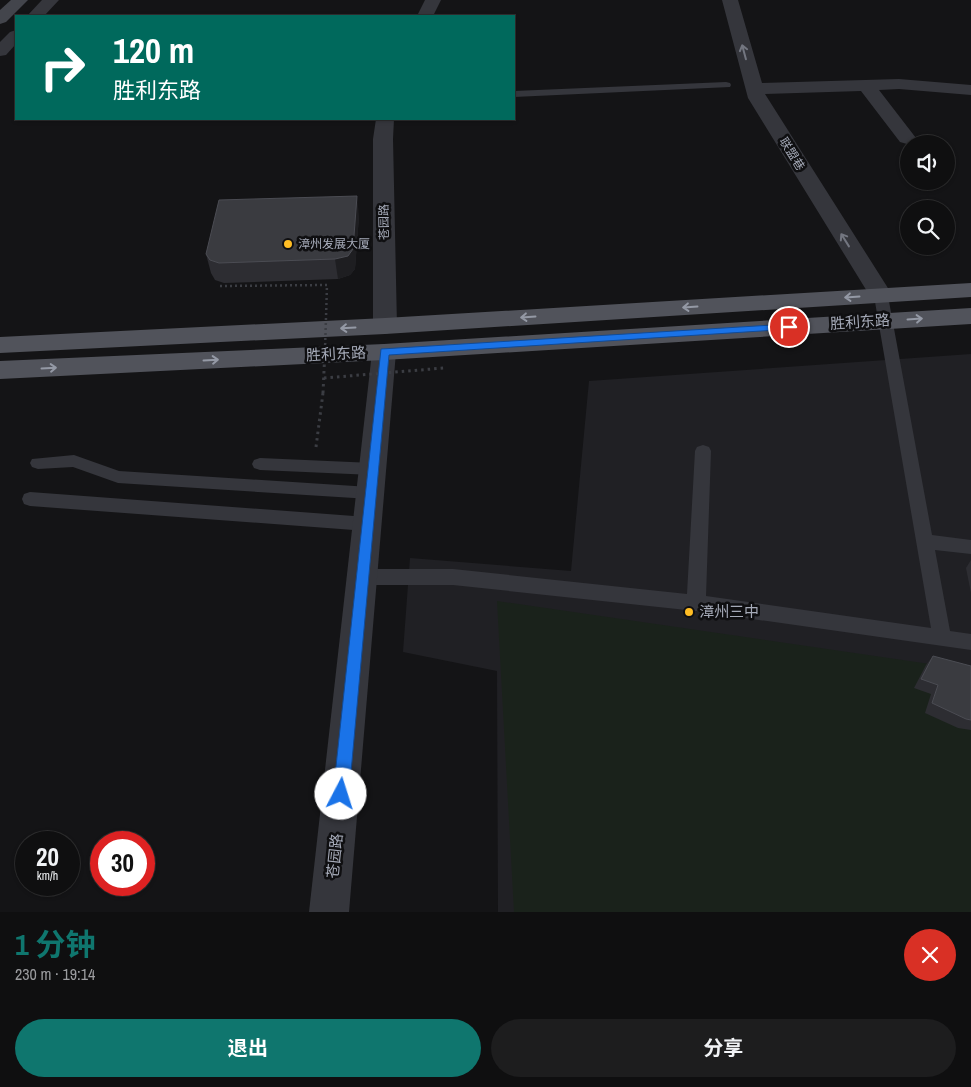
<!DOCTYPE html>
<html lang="zh">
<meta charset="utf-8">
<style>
:root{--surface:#0f0f10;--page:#1d1d1e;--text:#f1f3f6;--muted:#9b9c9f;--line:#2f2f30;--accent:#0f766e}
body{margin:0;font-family:"Archivo Narrow","Noto Sans SC",sans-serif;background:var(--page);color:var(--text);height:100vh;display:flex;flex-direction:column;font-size:19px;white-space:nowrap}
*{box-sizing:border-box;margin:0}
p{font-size:16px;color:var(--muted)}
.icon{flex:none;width:28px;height:28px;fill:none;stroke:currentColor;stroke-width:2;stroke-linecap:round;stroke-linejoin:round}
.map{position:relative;height:912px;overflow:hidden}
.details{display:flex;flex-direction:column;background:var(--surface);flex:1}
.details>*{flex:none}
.guide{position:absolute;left:15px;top:15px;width:500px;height:105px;border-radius:0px;box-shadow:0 1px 4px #0004,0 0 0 1px var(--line);background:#00695c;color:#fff;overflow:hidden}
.fabs{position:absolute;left:900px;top:135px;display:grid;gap:10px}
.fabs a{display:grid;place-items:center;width:55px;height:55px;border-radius:50%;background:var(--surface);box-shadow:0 1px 4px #0004,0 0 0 1px var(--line);font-size:25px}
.speed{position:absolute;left:15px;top:831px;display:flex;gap:10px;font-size:25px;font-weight:700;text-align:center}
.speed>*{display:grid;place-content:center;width:65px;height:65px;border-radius:50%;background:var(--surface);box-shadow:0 1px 4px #0004,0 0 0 1px var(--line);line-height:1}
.speed small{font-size:12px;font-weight:400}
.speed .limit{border:8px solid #d22;background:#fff;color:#111}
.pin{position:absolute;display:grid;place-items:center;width:42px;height:42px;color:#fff;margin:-21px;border:2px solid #fff;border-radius:50%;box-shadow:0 1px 5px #0007}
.me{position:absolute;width:55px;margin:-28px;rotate:5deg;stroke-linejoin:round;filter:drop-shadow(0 0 4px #0008)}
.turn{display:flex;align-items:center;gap:18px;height:105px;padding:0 15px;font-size:22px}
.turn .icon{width:65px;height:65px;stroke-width:2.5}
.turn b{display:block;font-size:35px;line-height:42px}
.round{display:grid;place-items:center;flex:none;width:52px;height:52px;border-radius:26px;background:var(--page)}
.overview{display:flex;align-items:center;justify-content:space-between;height:85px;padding:0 15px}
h1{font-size:30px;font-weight:700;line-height:38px;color:var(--accent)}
.action{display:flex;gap:10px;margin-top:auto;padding:10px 15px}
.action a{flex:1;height:58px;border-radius:30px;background:var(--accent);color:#fff;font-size:20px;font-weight:700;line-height:58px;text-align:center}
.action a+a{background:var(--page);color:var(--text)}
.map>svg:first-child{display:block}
</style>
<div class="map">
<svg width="971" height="912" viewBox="0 0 971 912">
<rect width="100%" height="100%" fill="#141416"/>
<path fill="#202024" d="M 971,354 L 971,912 L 498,912 L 497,671 L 403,652 L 410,558 L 571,571 L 589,381 Z"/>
<path fill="#1a221b" d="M 497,601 L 971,670 L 971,912 L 514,912 Z"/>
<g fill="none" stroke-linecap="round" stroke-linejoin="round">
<path stroke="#3b3d43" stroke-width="2.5" stroke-dasharray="2 3" stroke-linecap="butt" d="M 220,286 L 327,285"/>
<path stroke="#3b3d43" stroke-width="3" stroke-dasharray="2.5 4" stroke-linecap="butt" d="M 316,447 L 323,393"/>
<g fill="#35363c" fill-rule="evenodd">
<path d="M 726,82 L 730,83 L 731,85 L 730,87 L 514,97 L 514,91 Z"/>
<path d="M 881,292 L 886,293 L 888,296 L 932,535 L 971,540 L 971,554 L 935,550 L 950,631 L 971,634 L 971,650 L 696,611 L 453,585 L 362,585 L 356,582 L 353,577 L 356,572 L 362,569 L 453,569 L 687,594 L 695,451 L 697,447 L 703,445 L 709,447 L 711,451 L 706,596 L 931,628 L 874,296 L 876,293 Z"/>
<path d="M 74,455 L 119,471 L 370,487 L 376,488 L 378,493 L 376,498 L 370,499 L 118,483 L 73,467 L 38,469 L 32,467 L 30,463 L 32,459 Z"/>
<path d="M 260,458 L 373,463 L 379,465 L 381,469 L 379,473 L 373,475 L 260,470 L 254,468 L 252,464 L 254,460 Z"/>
<path d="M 30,492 L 367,517 L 373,519 L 376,524 L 373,529 L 367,531 L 30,506 L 24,504 L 22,499 L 24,494 Z"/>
</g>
<g fill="#35363c" fill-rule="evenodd">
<path d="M 42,0 L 59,0 L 44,16 L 27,16 Z"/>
<path d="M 425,0 L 441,0 L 433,16 L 417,16 Z"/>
<path d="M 722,0 L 738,0 L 762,83 L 899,79 L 971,85 L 971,95 L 899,89 L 879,90 L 916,138 L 914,142 L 907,144 L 900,142 L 861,91 L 765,94 L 893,296 L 889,301 L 881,303 L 873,301 L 748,98 Z"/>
<path d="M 16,30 L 16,44 L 6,55 L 0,56 L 0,42 L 10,32 Z"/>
<path d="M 376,119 L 394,119 L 393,139 L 397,326 L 393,332 L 385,334 L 377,332 L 373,326 L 373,139 Z"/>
<path d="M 384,344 L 393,346 L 396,352 L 349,912 L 309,912 L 372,352 L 375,346 Z"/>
</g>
<path fill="#43454c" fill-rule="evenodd" d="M 11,0 L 28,0 L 6,22 L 0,24 L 0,10 Z"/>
<g fill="#51535b" fill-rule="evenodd">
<path d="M 971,283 L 971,297 L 385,334 L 0,353 L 0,337 L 385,318 Z"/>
<path d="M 971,308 L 971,324 L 384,360 L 0,379 L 0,361 L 384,344 Z"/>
</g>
<path stroke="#3b3d43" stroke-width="2.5" stroke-dasharray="2 3" stroke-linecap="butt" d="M 325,350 L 327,285"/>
<g stroke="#3b3d43" stroke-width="3" stroke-dasharray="2.5 4" stroke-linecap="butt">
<path d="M 324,378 L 444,368"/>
<path d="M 323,393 L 325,349"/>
</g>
</g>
<g fill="#2d2d32">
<path d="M 359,216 L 355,269 L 350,275 L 338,279 L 224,283 L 215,280 L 211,273 L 206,254 Z"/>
<path d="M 971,560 L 971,593 L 966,568 Z"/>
<path d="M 933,656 L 971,666 L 971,730 L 958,728 L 925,713 L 931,694 L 914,688 L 926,665 Z"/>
</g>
<path fill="#1e1e21" d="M 357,196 L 359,216 L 355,269 L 350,275 L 338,279 L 335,259 Z"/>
<g fill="#3a3b40" stroke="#4b4c53">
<path d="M 357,196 L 353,249 L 348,256 L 335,259 L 219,263 L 210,260 L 206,254 L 219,200 Z"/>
<path d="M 933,656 L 971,666 L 971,720 L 966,719 L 932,703 L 938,685 L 921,679 Z"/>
</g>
<defs><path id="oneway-shaft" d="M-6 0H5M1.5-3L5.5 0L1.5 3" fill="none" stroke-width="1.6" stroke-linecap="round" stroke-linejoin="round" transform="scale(1.25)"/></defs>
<g stroke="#737680">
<use href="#oneway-shaft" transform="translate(744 52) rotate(-105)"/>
<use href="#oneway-shaft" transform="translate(845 240) rotate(-122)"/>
</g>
<g stroke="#9499a5">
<use href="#oneway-shaft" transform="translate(852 297) rotate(176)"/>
<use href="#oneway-shaft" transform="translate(690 307) rotate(176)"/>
<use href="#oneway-shaft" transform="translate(528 317) rotate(176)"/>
<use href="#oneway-shaft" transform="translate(915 319) rotate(-4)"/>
<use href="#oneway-shaft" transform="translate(348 328) rotate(177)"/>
<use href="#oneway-shaft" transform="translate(211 360) rotate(-3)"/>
<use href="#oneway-shaft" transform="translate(49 368) rotate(-3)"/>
</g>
<path fill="#1a73e8" stroke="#114b97" d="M 789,324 L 794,327 L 792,329 L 389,355 L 349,794 L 346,799 L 341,801 L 336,799 L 333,794 L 381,349 Z"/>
<g fill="#ffbd24" stroke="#0f0f11" stroke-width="2">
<circle cx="288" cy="244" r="5"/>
<circle cx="689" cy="612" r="5"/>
</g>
<g text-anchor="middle" stroke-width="5" stroke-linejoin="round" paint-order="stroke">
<g font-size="12" fill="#a5aab8" stroke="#0f0f11">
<text transform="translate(792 154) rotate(58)" y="4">联盟巷</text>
<text transform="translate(384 222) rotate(-91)" y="4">苍园路</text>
</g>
<g font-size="12" fill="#a5aab8" stroke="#0f0f11" text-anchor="start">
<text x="298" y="248">漳州发展大厦</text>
</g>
<g font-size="15" fill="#a5aab8" stroke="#0f0f11">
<text transform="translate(860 322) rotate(-4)" y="5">胜利东路</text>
<text transform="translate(336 354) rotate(-3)" y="5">胜利东路</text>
<text transform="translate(335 856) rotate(-84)" y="5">苍园路</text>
</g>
<g font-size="15" fill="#a5aab8" stroke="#0f0f11" text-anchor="start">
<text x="699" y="617">漳州三中</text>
</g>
</g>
</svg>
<div class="fabs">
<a><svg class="icon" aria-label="sound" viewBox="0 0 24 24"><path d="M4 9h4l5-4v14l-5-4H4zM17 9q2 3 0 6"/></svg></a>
<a><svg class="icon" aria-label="search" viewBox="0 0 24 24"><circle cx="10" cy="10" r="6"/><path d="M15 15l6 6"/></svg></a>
</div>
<div class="speed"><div>20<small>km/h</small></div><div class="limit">30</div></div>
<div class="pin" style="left:789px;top:327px;background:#d93025"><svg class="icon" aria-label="arrive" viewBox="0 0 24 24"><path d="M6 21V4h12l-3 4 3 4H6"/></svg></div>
<svg class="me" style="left:341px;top:794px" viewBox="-20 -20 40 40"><circle r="19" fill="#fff"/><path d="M0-13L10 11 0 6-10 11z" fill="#1a73e8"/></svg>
<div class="guide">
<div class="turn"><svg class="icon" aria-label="right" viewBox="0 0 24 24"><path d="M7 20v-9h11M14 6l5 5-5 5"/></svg><div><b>120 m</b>胜利东路</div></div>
</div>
</div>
<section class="details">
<div class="overview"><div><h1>1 分钟</h1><p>230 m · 19:14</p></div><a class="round" style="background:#d93025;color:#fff"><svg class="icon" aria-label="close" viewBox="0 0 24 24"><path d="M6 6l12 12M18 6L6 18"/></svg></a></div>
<div class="action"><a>退出</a><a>分享</a></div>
</section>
